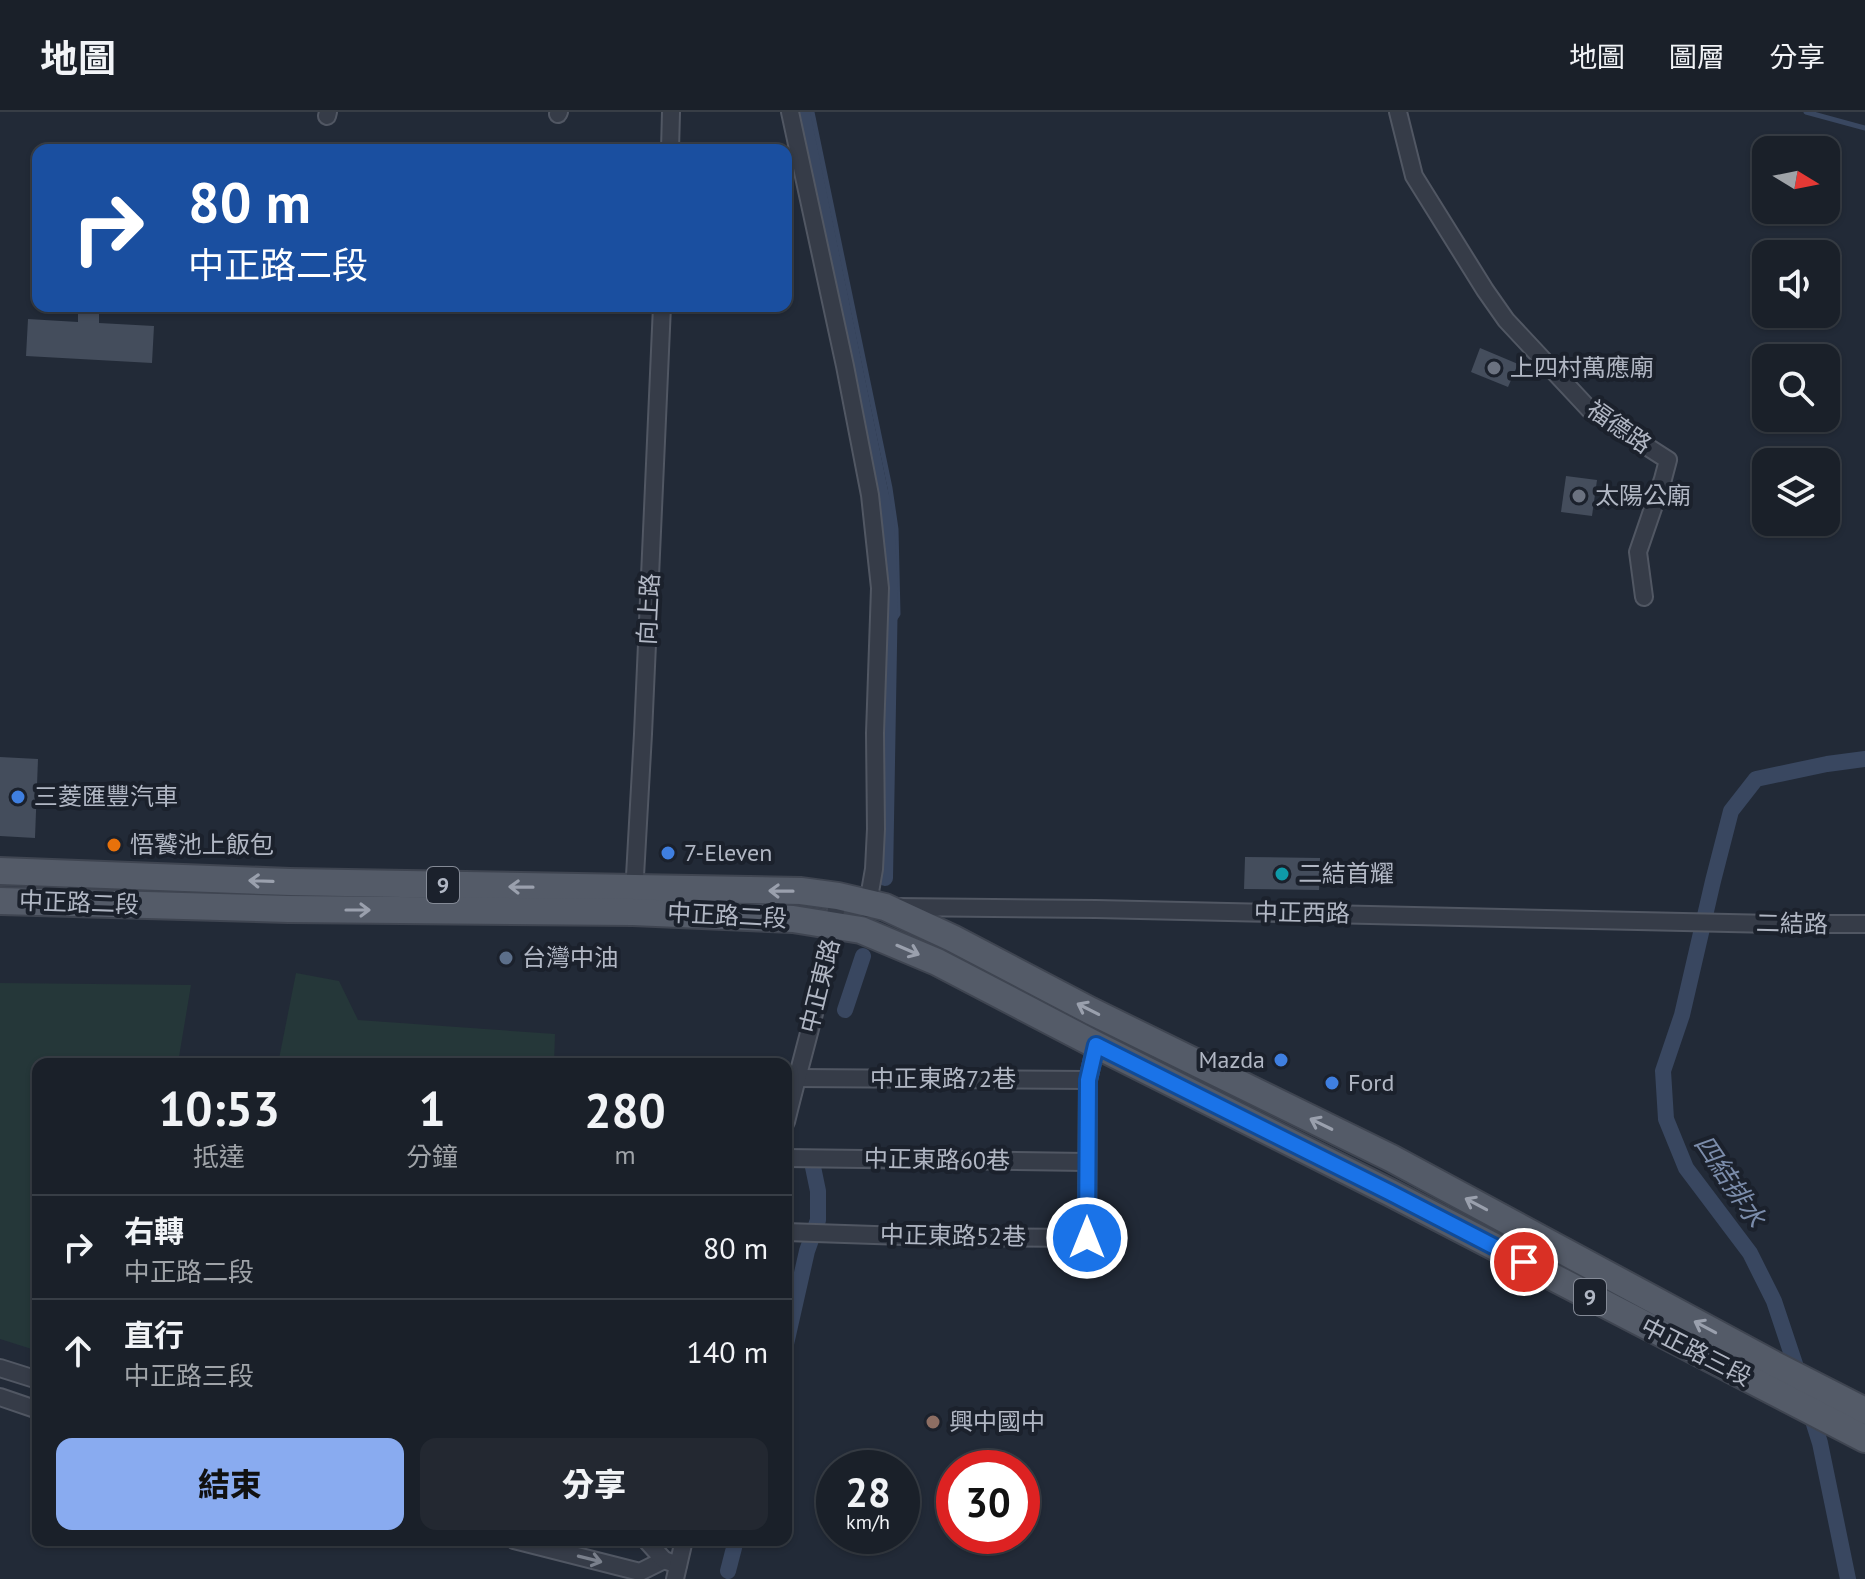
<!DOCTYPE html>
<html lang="zh-TW">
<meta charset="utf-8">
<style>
:root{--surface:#1a2029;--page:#232831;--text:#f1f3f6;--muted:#9fa3a8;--line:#383e46;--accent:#89abf0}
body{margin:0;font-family:"PT Sans","Noto Sans TC",sans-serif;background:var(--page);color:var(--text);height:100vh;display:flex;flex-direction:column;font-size:30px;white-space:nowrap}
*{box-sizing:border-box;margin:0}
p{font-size:26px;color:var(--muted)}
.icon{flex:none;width:44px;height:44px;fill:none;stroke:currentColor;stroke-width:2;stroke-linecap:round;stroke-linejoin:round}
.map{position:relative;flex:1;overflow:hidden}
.sheet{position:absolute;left:32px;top:946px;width:760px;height:488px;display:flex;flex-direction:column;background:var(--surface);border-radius:16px;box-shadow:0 2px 6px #0004,0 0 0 2px var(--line)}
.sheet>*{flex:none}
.banner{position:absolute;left:32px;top:32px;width:760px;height:168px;border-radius:16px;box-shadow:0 2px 6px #0004,0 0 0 2px var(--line);background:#1a4fa0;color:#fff;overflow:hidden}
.needle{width:52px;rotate:100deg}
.buttons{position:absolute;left:1752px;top:24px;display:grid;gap:16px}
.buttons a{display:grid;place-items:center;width:88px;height:88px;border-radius:16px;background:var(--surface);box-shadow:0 2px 6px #0004,0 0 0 2px var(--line);font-size:40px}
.speed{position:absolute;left:816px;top:1338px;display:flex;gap:16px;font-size:40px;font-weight:700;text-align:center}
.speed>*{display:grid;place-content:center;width:104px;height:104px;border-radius:50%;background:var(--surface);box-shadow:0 2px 6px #0004,0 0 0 2px var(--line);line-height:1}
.speed small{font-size:20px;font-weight:400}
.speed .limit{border:12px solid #d22;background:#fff;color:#111}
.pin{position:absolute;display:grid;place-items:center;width:68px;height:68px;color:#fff;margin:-34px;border:4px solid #fff;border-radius:50%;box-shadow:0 2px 8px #0007}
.me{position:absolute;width:88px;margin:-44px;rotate:0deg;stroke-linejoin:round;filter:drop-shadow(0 0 6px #0008)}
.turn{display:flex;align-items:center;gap:28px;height:168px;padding:0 24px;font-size:36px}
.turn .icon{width:104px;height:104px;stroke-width:2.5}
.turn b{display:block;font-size:56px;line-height:68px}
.eta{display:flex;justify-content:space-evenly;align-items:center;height:136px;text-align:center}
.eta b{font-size:48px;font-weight:800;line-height:56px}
.action{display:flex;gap:16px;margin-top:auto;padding:16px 24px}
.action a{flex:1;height:92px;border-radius:16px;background:var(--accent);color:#111;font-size:32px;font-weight:800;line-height:92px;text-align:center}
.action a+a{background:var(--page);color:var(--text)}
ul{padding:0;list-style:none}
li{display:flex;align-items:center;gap:24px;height:104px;padding:0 24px;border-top:2px solid var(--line)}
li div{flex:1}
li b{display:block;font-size:30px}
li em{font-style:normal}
header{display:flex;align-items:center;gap:48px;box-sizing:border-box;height:112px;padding:0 40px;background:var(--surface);border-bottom:2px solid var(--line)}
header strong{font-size:38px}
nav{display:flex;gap:44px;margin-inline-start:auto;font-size:28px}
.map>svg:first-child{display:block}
</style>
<header>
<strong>地圖</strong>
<nav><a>地圖</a><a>圖層</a><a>分享</a></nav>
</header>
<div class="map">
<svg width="1865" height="1467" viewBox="0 0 1865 1467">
<rect width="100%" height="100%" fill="#222a37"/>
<g fill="#253739">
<path d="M 296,861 L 339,869 L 358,908 L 555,922 L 554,952 L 278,952 Z"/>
<path d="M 0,871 L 191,873 L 179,945 L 207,952 L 38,952 L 38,1239 L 0,1227 Z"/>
</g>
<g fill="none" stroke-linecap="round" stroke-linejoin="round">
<g stroke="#394760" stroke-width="5">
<path d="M 812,0 L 890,376 L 896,417 L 898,502 L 894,508 L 892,612 L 887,612"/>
<path d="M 1806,0 L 1865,16"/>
</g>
<g stroke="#394760" stroke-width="16">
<path d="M 802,0 L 886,408 L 890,477 L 885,766"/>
<path d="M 845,898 L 863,844"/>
<path d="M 786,1232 L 807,1139 L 818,1108 L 818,1079 L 813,1055"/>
<path d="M 1801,1270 L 1774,1189 L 1750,1141 L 1686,1056 L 1666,1007 L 1663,959 L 1682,903 L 1713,769 L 1731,699 L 1756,667 L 1827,652 L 1865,647"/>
<path d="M 1809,1296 L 1820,1331 L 1848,1467"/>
<path d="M 728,1459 L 736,1428"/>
</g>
</g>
<g fill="#444d5c">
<path d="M 78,198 L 99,199 L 99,211 L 154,214 L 152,251 L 26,244 L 28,207 L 78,210 Z"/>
<path d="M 1480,236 L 1518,252 L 1508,275 L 1471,260 Z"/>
<path d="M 1566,364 L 1597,368 L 1592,404 L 1561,400 Z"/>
<path d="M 0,645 L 38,647 L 35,726 L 0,724 Z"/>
<path d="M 1245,745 L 1320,746 L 1319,778 L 1244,777 Z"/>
</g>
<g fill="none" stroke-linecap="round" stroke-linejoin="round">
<defs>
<g id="minor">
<path d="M 790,0 L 845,254 L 870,383 L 880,476 L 875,621 L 876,717 L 874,757 L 867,797"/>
<path d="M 1398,0 L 1414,64 L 1485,178 L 1506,208 L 1590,298 L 1668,348 L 1663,367 L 1638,440 L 1644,485"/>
<path d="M 558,2 L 559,0"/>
<path d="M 327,4 L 328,0"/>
<path d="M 670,38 L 671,0"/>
<path d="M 634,782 L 643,622 L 662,194"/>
<path d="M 895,795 L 1096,797 L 1774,812 L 1865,812"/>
<path d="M 797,966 L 1088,968"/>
<path d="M 786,1010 C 804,935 828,861 838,784"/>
<path d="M 786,1046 L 1087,1050"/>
<path d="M 786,1120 L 933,1125 L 1087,1126 L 1088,968 L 1096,933"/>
<path d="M 0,1256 L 38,1268"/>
<path d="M 0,1285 L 38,1298"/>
<path d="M 514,1428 L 640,1460 L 664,1448"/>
<path d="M 646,1428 L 664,1448 L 678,1453"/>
<path d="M 675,1467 L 684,1428"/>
</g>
<g id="primary">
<path d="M 0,759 L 290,770 L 801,779 L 838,784 L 885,795 L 952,826 L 1091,899 L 1391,1046 L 1773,1252 L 1865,1299"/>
<path d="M 0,789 L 288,797 L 633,800 L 793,807 L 861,818 L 937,850 L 1096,933 L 1391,1081 L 1865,1327"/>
</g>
</defs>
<use href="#minor" stroke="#515763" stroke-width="20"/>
<use href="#primary" stroke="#3f4551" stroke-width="30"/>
<use href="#minor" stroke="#363c48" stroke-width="16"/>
<use href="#primary" stroke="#545b68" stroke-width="26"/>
</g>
<defs><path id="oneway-shaft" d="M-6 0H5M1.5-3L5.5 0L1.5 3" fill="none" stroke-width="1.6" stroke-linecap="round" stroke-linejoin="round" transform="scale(2)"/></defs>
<g stroke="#9aa0ad">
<use href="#oneway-shaft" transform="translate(261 769) rotate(-178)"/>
<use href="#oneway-shaft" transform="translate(521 775) rotate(-179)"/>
<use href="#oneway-shaft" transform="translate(781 779) rotate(-179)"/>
<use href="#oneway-shaft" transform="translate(358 798)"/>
<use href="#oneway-shaft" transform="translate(908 838) rotate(23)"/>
<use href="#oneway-shaft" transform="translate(1088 897) rotate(-153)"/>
<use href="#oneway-shaft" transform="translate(1321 1012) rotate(-154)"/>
<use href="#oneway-shaft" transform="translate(1476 1092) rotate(-152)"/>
<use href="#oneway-shaft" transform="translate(1705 1215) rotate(-152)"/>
</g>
<use stroke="#7a808c" href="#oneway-shaft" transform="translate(590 1447) rotate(14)"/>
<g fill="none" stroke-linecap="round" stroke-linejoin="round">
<defs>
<path id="route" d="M 1087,1126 L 1088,968 L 1096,933 L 1391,1081 L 1524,1150"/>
</defs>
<use href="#route" stroke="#114b97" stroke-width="20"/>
<use href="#route" stroke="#1a73e8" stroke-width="14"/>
</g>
<g fill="#6b7280" stroke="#1b212c" stroke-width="3">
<circle cx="1494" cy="256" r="8"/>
<circle cx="1579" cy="384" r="8"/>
</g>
<g fill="#3f7fe0" stroke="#1b212c" stroke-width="3">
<circle cx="18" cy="685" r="8"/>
<circle cx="668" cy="741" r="8"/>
<circle cx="1281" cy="948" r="8"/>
<circle cx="1332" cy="971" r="8"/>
</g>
<circle fill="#e8710a" stroke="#1b212c" stroke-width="3" cx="114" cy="733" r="8"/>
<circle fill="#0f9aa8" stroke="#1b212c" stroke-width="3" cx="1282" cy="762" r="8"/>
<circle fill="#5c6f8a" stroke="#1b212c" stroke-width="3" cx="506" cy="846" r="8"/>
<circle fill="#8d6e63" stroke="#1b212c" stroke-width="3" cx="933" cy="1310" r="8"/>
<g text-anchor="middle" stroke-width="8" stroke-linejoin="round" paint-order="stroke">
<g fill="#1b212c" stroke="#848a96" stroke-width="2">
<rect x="427" y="755" width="32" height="36" rx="6"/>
<rect x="1574" y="1167" width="32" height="36" rx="6"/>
</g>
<g font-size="22" font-weight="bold" fill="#b1b7c4">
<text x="443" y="781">9</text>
<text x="1590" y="1193">9</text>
</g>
<g font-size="24" fill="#b1b7c4" stroke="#1b212c" text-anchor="start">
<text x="1510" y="264">上四村萬應廟</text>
<text x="1595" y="392">太陽公廟</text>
<text x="34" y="693">三菱匯豐汽車</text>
<text x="130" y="741">悟饕池上飯包</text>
<text x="684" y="749">7-Eleven</text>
<text x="1298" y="770">二結首耀</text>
<text x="522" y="854">台灣中油</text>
<text x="1265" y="956" text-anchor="end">Mazda</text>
<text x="1348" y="979">Ford</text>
<text x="949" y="1318">興中國中</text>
</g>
<g font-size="24" fill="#b1b7c4" stroke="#1b212c">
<text transform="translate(1619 315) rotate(35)" y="8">福德路</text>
<text transform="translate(649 497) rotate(-87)" y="8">向上路</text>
<text transform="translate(79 791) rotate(2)" y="8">中正路二段</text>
<text transform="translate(1302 801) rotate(1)" y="8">中正西路</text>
<text transform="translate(727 804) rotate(3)" y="8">中正路二段</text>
<text transform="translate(1792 812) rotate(1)" y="8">二結路</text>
<text transform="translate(820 874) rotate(-76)" y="8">中正東路</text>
<text x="943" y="975">中正東路72巷</text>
<text transform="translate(937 1048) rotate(1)" y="8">中正東路60巷</text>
<text transform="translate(953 1124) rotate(1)" y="8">中正東路52巷</text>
<text transform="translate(1696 1240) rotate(27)" y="8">中正路三段</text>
</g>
<g font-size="26" font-style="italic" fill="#7b8caa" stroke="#1b212c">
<text transform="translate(1730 1069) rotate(56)" y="9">四結排水</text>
</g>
</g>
</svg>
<div class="buttons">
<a><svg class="needle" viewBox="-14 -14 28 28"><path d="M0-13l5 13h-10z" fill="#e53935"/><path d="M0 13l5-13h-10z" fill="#9fa3a8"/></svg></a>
<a><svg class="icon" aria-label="sound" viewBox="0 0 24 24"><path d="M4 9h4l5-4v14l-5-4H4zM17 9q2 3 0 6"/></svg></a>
<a><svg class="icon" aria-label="search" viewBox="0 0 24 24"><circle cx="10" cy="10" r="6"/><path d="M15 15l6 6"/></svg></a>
<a><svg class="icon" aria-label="layers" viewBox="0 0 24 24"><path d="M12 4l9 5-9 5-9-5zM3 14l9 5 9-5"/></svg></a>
</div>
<div class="speed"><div>28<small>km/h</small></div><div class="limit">30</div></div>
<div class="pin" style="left:1524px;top:1150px;background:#d93025"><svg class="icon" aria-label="arrive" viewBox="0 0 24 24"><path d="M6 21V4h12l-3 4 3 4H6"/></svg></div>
<svg class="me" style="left:1087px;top:1126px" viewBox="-20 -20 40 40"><circle r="17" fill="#1a73e8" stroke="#fff" stroke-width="3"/><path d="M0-11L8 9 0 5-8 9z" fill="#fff"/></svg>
<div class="banner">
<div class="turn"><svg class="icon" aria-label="right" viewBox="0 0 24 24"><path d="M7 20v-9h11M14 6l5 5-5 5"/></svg><div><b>80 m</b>中正路二段</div></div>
</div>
<section class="sheet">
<div class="eta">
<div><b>10:53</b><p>抵達</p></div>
<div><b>1</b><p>分鐘</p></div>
<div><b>280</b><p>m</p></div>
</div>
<ul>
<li><svg class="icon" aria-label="right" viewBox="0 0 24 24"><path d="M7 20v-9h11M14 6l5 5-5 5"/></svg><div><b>右轉</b><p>中正路二段</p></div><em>80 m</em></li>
<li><svg class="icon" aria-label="ahead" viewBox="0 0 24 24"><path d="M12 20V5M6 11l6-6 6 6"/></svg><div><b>直行</b><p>中正路三段</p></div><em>140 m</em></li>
</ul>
<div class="action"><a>結束</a><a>分享</a></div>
</section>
</div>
